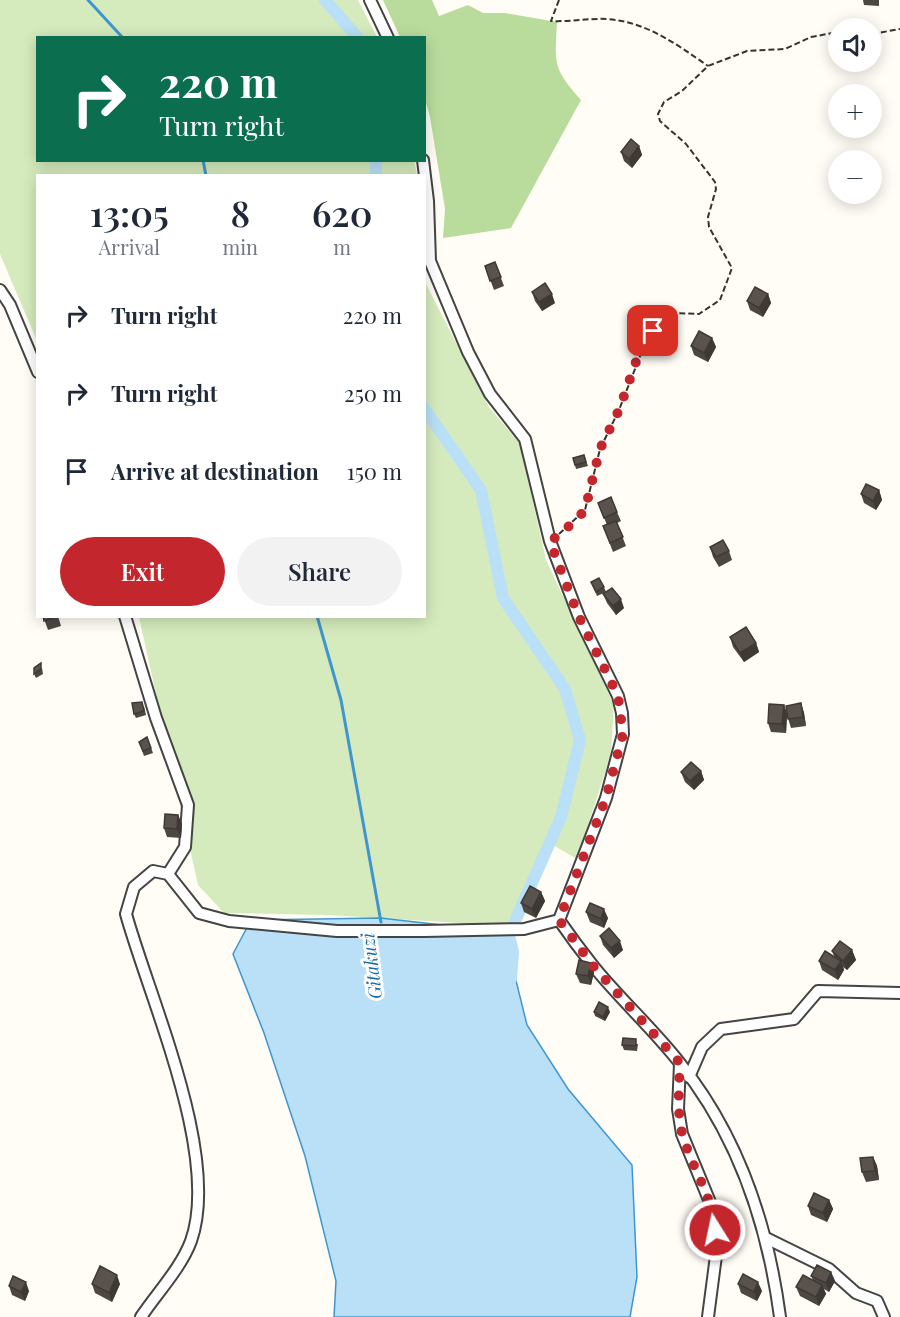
<!DOCTYPE html>
<meta charset="utf-8">
<style>
:root{--surface:#fff;--page:#f2f2f3;--text:#1f2937;--muted:#747a83;--accent:#c4262e}
body{margin:0;font-family:"Playfair Display",serif;background:var(--page);color:var(--text);height:100vh;display:flex;flex-direction:column;font-size:22px;white-space:nowrap}
*{box-sizing:border-box;margin:0}
p{font-size:20px;color:var(--muted)}
.icon{flex:none;width:33px;height:33px;fill:none;stroke:currentColor;stroke-width:2;stroke-linecap:round;stroke-linejoin:round}
.map{position:relative;flex:1;overflow:hidden}
.panel{position:absolute;left:36px;top:174px;width:390px;height:444px;display:flex;flex-direction:column;background:var(--surface);border-radius:0px;box-shadow:0 3px 15px #0003}
.panel>*{flex:none}
.banner{position:absolute;left:36px;top:36px;width:390px;height:126px;border-radius:0px;box-shadow:0 3px 15px #0003;background:#0b6e4f;color:#fff;overflow:hidden}
.tools{position:absolute;left:828px;top:18px;display:grid;gap:12px}
.tools a{display:grid;place-items:center;width:54px;height:54px;border-radius:50%;background:var(--surface);box-shadow:0 3px 15px #0003;font-size:30px}
.pin{position:absolute;display:grid;place-items:center;width:51px;height:51px;color:#fff;margin:-26px;border-radius:12px;box-shadow:0 3px 9px #0006}
.me{position:absolute;width:66px;margin:-33px;rotate:350deg;stroke-linejoin:round;filter:drop-shadow(0 0 4px #0008)}
.turn{display:flex;align-items:center;gap:21px;height:126px;padding:0 24px;font-size:27px}
.turn .icon{width:78px;height:78px;stroke-width:2.5}
.turn b{display:block;font-size:42px;line-height:51px}
.eta{display:flex;justify-content:space-evenly;align-items:center;height:102px;text-align:center}
.eta b{font-size:36px;font-weight:600;line-height:42px}
.action{display:flex;gap:12px;margin-top:auto;padding:12px 24px}
.action a{flex:1;height:69px;border-radius:36px;background:var(--accent);color:#fff;font-size:24px;font-weight:600;line-height:69px;text-align:center}
.action a+a{background:var(--page);color:var(--text)}
ul{padding:0;list-style:none}
li{display:flex;align-items:center;gap:18px;height:78px;padding:0 24px}
li div{flex:1}
li b{display:block;font-size:22px}
li em{font-style:normal}
.map>svg:first-child{display:block}
</style>
<div class="map">
<svg width="900" height="1317" viewBox="0 0 900 1317">
<rect width="100%" height="100%" fill="#fffdf5"/>
<g fill="#d5ebbd">
<path d="M 0,0 L 358,0 L 377,37 L 38,38 L 38,160 L 414,160 L 417,175 L 38,176 L 37,341 L 0,254 Z"/>
<path d="M 425,282 L 489,407 L 520,444 L 546,560 L 614,705 L 611,754 L 577,859 L 551,844 L 521,914 L 511,926 L 328,915 L 224,913 L 198,885 L 139,617 L 424,616 Z"/>
</g>
<path fill="#b9dc9c" d="M 383,0 L 432,0 L 439,16 L 468,5 L 483,13 L 505,13 L 557,22 C 555,64 552,67 581,100 L 511,228 L 443,238 L 445,209 L 430,117 L 425,99 L 424,38 L 400,37 Z"/>
<path fill="#b9e0f7" stroke="#3f96cf" stroke-width="1.5" d="M 380,918 L 504,932 L 527,1025 L 568,1089 L 632,1165 L 637,1277 L 630,1317 L 334,1317 L 336,1281 L 305,1156 L 264,1033 L 233,954 L 251,920 Z"/>
<g fill="none" stroke-linecap="round" stroke-linejoin="round">
<g stroke="#3f96cf" stroke-width="3">
<path d="M 88,0 L 123,38"/>
<path d="M 203,160 L 206,176"/>
<path d="M 317,616 L 341,700 L 381,922"/>
</g>
<g stroke="#b9e0f7" stroke-width="12">
<path d="M 325,0 L 358,38"/>
<path d="M 376,176 L 376,160"/>
<path d="M 424,408 L 481,490 L 503,598 L 565,689 L 580,740 L 561,817 L 509,935 L 513,952 L 511,979"/>
</g>
<defs>
<g id="minor">
<path d="M 370,0 L 388,38"/>
<path d="M 0,290 L 10,305 L 38,372"/>
<path d="M 125,616 L 156,718 L 188,805 L 185,847 L 168,874"/>
<path d="M 559,920 C 570,936 582,952 594,967 C 621,1000 653,1029 679,1062 C 738,1135 768,1226 780,1317"/>
<path d="M 680,1064 L 678,1109 L 682,1134 L 714,1212 L 717,1248 L 708,1317"/>
<path d="M 689,1077 L 702,1047 L 721,1029 L 794,1019 L 818,991 L 900,993"/>
<path d="M 766,1238 L 829,1269 L 856,1293 L 877,1301 L 884,1317"/>
<path d="M 141,1317 C 157,1293 181,1268 191,1241 C 221,1156 150,1000 126,914 L 134,887 L 153,871 L 168,874 L 199,913 L 229,921 L 337,931 L 424,931 L 524,929 L 559,920 L 606,798 L 623,734 L 622,713 L 618,696 L 579,617 L 550,541 L 525,439 L 490,394 L 468,352 L 430,261 L 428,201 L 423,160"/>
</g>
</defs>
<use href="#minor" stroke="#444" stroke-width="14"/>
<g stroke="#333" stroke-width="2" stroke-dasharray="6 3" stroke-linecap="butt">
<path d="M 559,0 L 551,21 C 570,22 589,18 607,19 C 647,22 676,44 708,66"/>
<path d="M 872,34 L 900,29"/>
<path d="M 559,534 L 585,510 L 600,449 L 619,410 L 644,346 L 667,316 L 674,313 L 699,314 L 720,300 L 732,268 L 709,227 L 708,217 L 716,189 L 715,182 L 686,144 L 660,121 L 658,114 L 664,102 L 682,91 L 708,66 L 747,51 L 785,49 L 811,37 L 838,32"/>
</g>
<use href="#minor" stroke="#fff" stroke-width="10"/>
</g>
<g fill="#4d4742">
<path d="M 863,0 L 879,0 L 879,6 L 864,5 Z"/>
<path d="M 639,146 L 642,155 L 632,168 L 624,161 L 621,152 Z"/>
<path d="M 495,262 L 504,286 L 494,290 L 485,266 Z"/>
<path d="M 532,292 L 555,303 L 542,311 L 535,301 Z"/>
<path d="M 768,294 L 771,303 L 763,317 L 750,310 L 747,301 Z"/>
<path d="M 712,338 L 716,347 L 708,362 L 694,355 L 691,346 Z"/>
<path d="M 584,455 L 588,466 L 576,469 L 573,458 Z"/>
<path d="M 879,490 L 882,500 L 876,510 L 864,503 L 861,494 Z"/>
<path d="M 598,503 L 617,512 L 621,521 L 617,523 L 626,546 L 613,552 L 603,526 L 607,525 Z"/>
<path d="M 710,547 L 729,551 L 732,560 L 719,567 L 713,557 Z"/>
<path d="M 591,582 L 604,587 L 606,592 L 597,596 Z"/>
<path d="M 603,594 L 624,608 L 616,615 L 607,603 Z"/>
<path d="M 43,616 L 58,616 L 61,626 L 48,630 Z"/>
<path d="M 730,637 L 756,643 L 759,652 L 744,662 L 733,647 Z"/>
<path d="M 42,668 L 43,674 L 36,678 L 34,674 Z"/>
<path d="M 801,703 L 804,713 L 806,726 L 791,728 L 787,715 L 786,733 L 771,732 L 768,723 L 784,705 L 787,714 Z"/>
<path d="M 144,706 L 146,715 L 136,718 L 134,714 Z"/>
<path d="M 147,737 L 153,753 L 144,756 L 139,742 Z"/>
<path d="M 701,771 L 704,780 L 694,790 L 685,782 L 681,772 Z"/>
<path d="M 178,815 L 182,824 L 181,838 L 167,837 L 164,828 Z"/>
<path d="M 541,892 L 545,901 L 536,918 L 524,912 L 521,903 Z"/>
<path d="M 586,912 L 608,918 L 604,928 L 590,922 Z"/>
<path d="M 600,936 L 623,950 L 614,958 L 603,945 Z"/>
<path d="M 852,950 L 856,960 L 847,970 L 843,967 L 844,970 L 838,980 L 822,970 L 819,961 L 834,956 L 832,951 Z"/>
<path d="M 591,963 L 594,972 L 591,985 L 580,983 L 576,974 Z"/>
<path d="M 594,1012 L 610,1012 L 605,1021 L 595,1016 Z"/>
<path d="M 638,1044 L 637,1051 L 624,1050 L 622,1045 Z"/>
<path d="M 873,1157 L 877,1166 L 879,1180 L 866,1182 L 862,1172 Z"/>
<path d="M 829,1200 L 833,1209 L 827,1222 L 811,1215 L 808,1206 Z"/>
<path d="M 831,1272 L 835,1281 L 829,1292 L 824,1289 L 826,1294 L 819,1306 L 800,1296 L 796,1287 L 813,1280 L 811,1276 Z"/>
<path d="M 92,1284 L 120,1284 L 112,1302 L 95,1293 Z"/>
<path d="M 738,1284 L 762,1291 L 757,1301 L 741,1293 Z"/>
<path d="M 9,1286 L 29,1291 L 25,1301 L 12,1295 Z"/>
</g>
<g fill="#3f3936">
<path d="M 639,146 L 642,155 L 632,168 L 629,159 Z"/>
<path d="M 552,294 L 555,303 L 542,311 L 539,302 Z"/>
<path d="M 768,294 L 771,303 L 763,317 L 759,308 Z"/>
<path d="M 712,338 L 716,347 L 708,362 L 704,353 Z"/>
<path d="M 879,490 L 882,500 L 876,510 L 873,501 Z"/>
<path d="M 621,599 L 624,608 L 616,615 L 613,606 Z"/>
<path d="M 756,643 L 759,652 L 744,662 L 740,653 Z"/>
<path d="M 801,703 L 804,713 L 806,726 L 803,717 Z"/>
<path d="M 784,705 L 787,714 L 786,733 L 782,724 Z"/>
<path d="M 701,771 L 704,780 L 694,790 L 690,781 Z"/>
<path d="M 178,815 L 182,824 L 181,838 L 177,829 Z"/>
<path d="M 541,892 L 545,901 L 536,918 L 532,909 Z"/>
<path d="M 604,909 L 608,918 L 604,928 L 601,919 Z"/>
<path d="M 620,941 L 623,950 L 614,958 L 611,948 Z"/>
<path d="M 852,950 L 856,960 L 847,970 L 843,961 Z"/>
<path d="M 841,961 L 844,970 L 838,980 L 835,970 Z"/>
<path d="M 591,963 L 594,972 L 591,985 L 588,976 Z"/>
<path d="M 608,1007 L 610,1012 L 605,1021 L 603,1017 Z"/>
<path d="M 873,1157 L 877,1166 L 879,1180 L 875,1171 Z"/>
<path d="M 829,1200 L 833,1209 L 827,1222 L 823,1213 Z"/>
<path d="M 831,1272 L 835,1281 L 829,1292 L 826,1283 Z"/>
<path d="M 117,1275 L 120,1284 L 112,1302 L 109,1293 Z"/>
<path d="M 26,1282 L 29,1291 L 25,1301 L 21,1292 Z"/>
<path d="M 758,1282 L 762,1291 L 757,1301 L 754,1292 Z"/>
<path d="M 822,1285 L 826,1294 L 819,1306 L 816,1297 Z"/>
</g>
<g fill="#5a524d" stroke="#3f3936" stroke-width="1.5">
<path d="M 631,139 L 639,146 L 629,159 L 621,152 Z"/>
<path d="M 495,262 L 501,277 L 490,281 L 485,266 Z"/>
<path d="M 545,283 L 552,294 L 539,302 L 532,292 Z"/>
<path d="M 755,287 L 768,294 L 759,308 L 747,301 Z"/>
<path d="M 699,331 L 712,338 L 704,353 L 691,346 Z"/>
<path d="M 584,455 L 586,462 L 575,465 L 573,458 Z"/>
<path d="M 866,484 L 879,490 L 873,501 L 861,494 Z"/>
<path d="M 611,497 L 617,512 L 604,518 L 598,503 Z"/>
<path d="M 616,521 L 623,537 L 610,543 L 603,526 Z"/>
<path d="M 723,540 L 729,551 L 716,557 L 710,547 Z"/>
<path d="M 599,578 L 604,587 L 596,592 L 591,582 Z"/>
<path d="M 612,588 L 621,599 L 613,606 L 603,594 Z"/>
<path d="M 43,616 L 57,616 L 44,621 Z"/>
<path d="M 746,627 L 756,643 L 740,653 L 730,637 Z"/>
<path d="M 41,663 L 41,669 L 34,674 L 34,668 Z"/>
<path d="M 142,702 L 144,711 L 134,714 L 132,703 Z"/>
<path d="M 801,703 L 803,717 L 788,719 L 786,706 Z"/>
<path d="M 769,704 L 784,705 L 782,724 L 768,723 Z"/>
<path d="M 147,737 L 151,748 L 143,751 L 139,742 Z"/>
<path d="M 691,762 L 701,771 L 690,781 L 681,772 Z"/>
<path d="M 165,814 L 178,815 L 177,829 L 164,828 Z"/>
<path d="M 530,886 L 541,892 L 532,909 L 521,903 Z"/>
<path d="M 590,903 L 604,909 L 601,919 L 586,912 Z"/>
<path d="M 609,928 L 620,941 L 611,948 L 600,936 Z"/>
<path d="M 840,941 L 852,950 L 843,961 L 832,951 Z"/>
<path d="M 825,951 L 841,961 L 835,970 L 819,961 Z"/>
<path d="M 579,960 L 591,963 L 588,976 L 576,974 Z"/>
<path d="M 599,1002 L 608,1007 L 603,1017 L 594,1012 Z"/>
<path d="M 623,1038 L 636,1039 L 636,1046 L 622,1045 Z"/>
<path d="M 873,1157 L 875,1171 L 862,1172 L 860,1158 Z"/>
<path d="M 814,1193 L 829,1200 L 823,1213 L 808,1206 Z"/>
<path d="M 817,1265 L 831,1272 L 826,1283 L 811,1276 Z"/>
<path d="M 100,1266 L 117,1275 L 109,1293 L 92,1284 Z"/>
<path d="M 743,1274 L 758,1282 L 754,1292 L 738,1284 Z"/>
<path d="M 803,1275 L 822,1285 L 816,1297 L 796,1287 Z"/>
<path d="M 13,1276 L 26,1282 L 21,1292 L 9,1286 Z"/>
</g>
<g fill="none" stroke-linecap="round" stroke-linejoin="round">
<path stroke="#c4262e" stroke-width="10" stroke-dasharray="0 18" d="M 653,331 L 638,356 L 619,410 L 600,449 L 585,510 L 574,522 L 550,542 L 579,617 L 618,696 L 623,734 L 606,798 L 559,920 L 594,967 L 680,1063 C 679,1087 677,1110 682,1133 C 691,1167 712,1194 715,1230"/>
</g>
<g text-anchor="middle" stroke-width="6" stroke-linejoin="round" paint-order="stroke">
<g font-size="18" font-style="italic" fill="#1768a6" stroke="#fff">
<text transform="translate(372 966) rotate(-97)" y="6">Gitakuzi</text>
</g>
</g>
</svg>
<div class="tools">
<a><svg class="icon" aria-label="sound" viewBox="0 0 24 24"><path d="M4 9h4l5-4v14l-5-4H4zM17 9q2 3 0 6"/></svg></a>
<a>+</a>
<a>−</a>
</div>
<div class="pin" style="left:653px;top:331px;background:#d93025"><svg class="icon" aria-label="arrive" viewBox="0 0 24 24"><path d="M6 21V4h12l-3 4 3 4H6"/></svg></div>
<svg class="me" style="left:715px;top:1230px" viewBox="-20 -20 40 40"><circle r="17" fill="#c4262e" stroke="#fff" stroke-width="3"/><path d="M0-11L8 9 0 5-8 9z" fill="#fff"/></svg>
<div class="banner">
<div class="turn"><svg class="icon" aria-label="right" viewBox="0 0 24 24"><path d="M7 20v-9h11M14 6l5 5-5 5"/></svg><div><b>220 m</b>Turn right</div></div>
</div>
<section class="panel">
<div class="eta">
<div><b>13:05</b><p>Arrival</p></div>
<div><b>8</b><p>min</p></div>
<div><b>620</b><p>m</p></div>
</div>
<ul>
<li><svg class="icon" aria-label="right" viewBox="0 0 24 24"><path d="M7 20v-9h11M14 6l5 5-5 5"/></svg><div><b>Turn right</b></div><em>220 m</em></li>
<li><svg class="icon" aria-label="right" viewBox="0 0 24 24"><path d="M7 20v-9h11M14 6l5 5-5 5"/></svg><div><b>Turn right</b></div><em>250 m</em></li>
<li><svg class="icon" aria-label="arrive" viewBox="0 0 24 24"><path d="M6 21V4h12l-3 4 3 4H6"/></svg><div><b>Arrive at destination</b></div><em>150 m</em></li>
</ul>
<div class="action"><a>Exit</a><a>Share</a></div>
</section>
</div>
